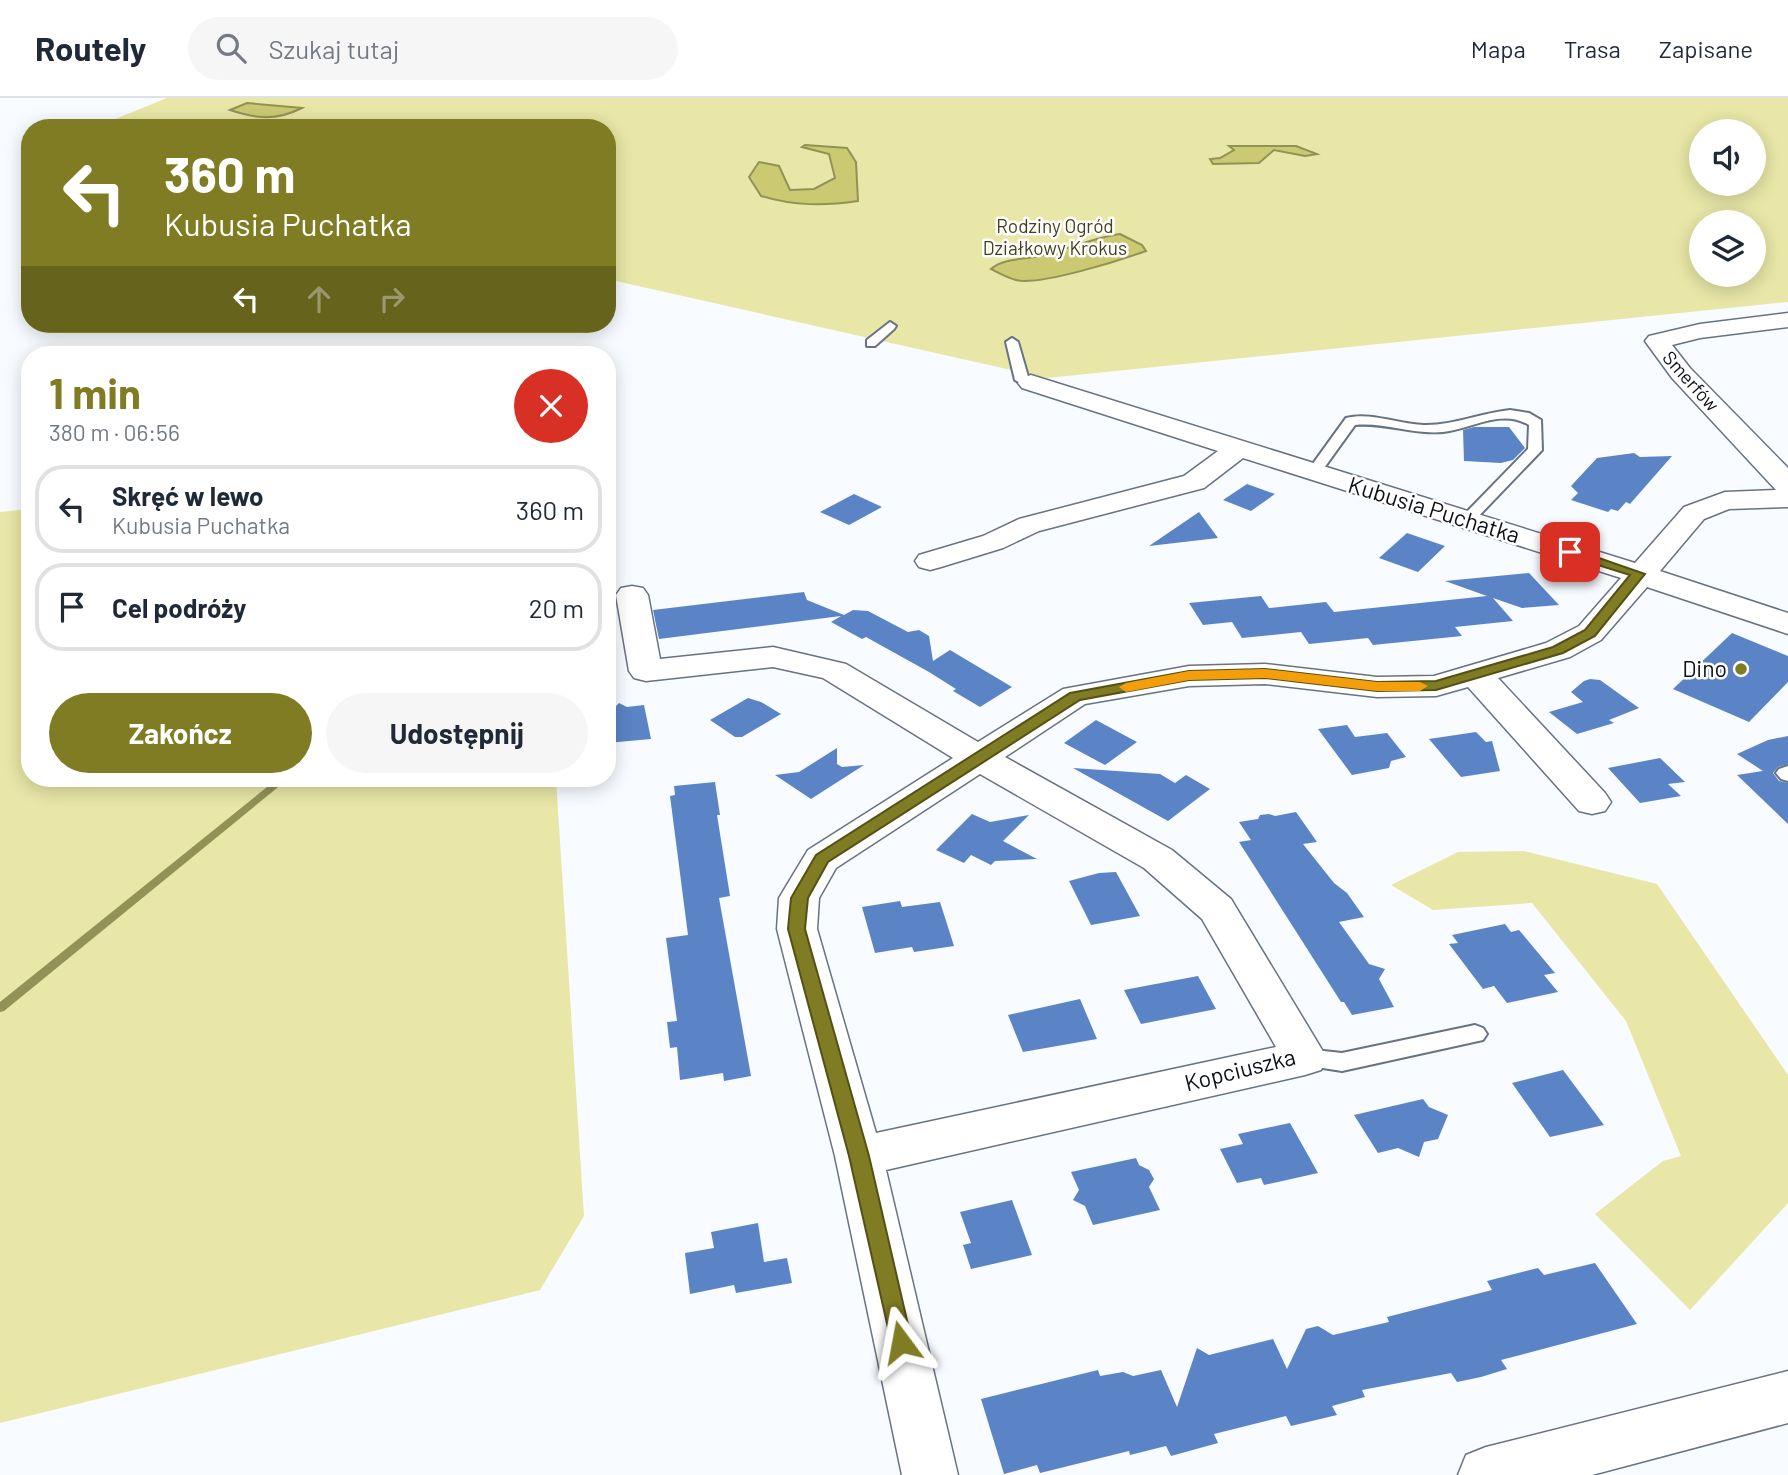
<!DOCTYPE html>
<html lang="pl">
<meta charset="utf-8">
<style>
:root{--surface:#fff;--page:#f6f6f7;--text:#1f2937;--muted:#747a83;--line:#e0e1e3;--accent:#7f7c23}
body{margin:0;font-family:Barlow,sans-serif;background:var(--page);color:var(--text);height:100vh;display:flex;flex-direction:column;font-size:26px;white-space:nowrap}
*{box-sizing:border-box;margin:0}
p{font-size:23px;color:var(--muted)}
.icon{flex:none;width:38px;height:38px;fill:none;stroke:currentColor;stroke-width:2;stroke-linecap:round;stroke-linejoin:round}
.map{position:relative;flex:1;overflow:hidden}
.panel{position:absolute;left:21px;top:248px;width:595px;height:441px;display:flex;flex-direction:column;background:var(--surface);border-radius:28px;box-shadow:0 4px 18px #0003}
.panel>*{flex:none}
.banner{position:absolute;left:21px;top:21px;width:595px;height:214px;border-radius:28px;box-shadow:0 4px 18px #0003;background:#7f7c23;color:#fff;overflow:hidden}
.controls{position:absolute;left:1689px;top:21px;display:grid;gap:14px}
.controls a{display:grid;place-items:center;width:77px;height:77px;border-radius:50%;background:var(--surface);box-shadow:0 4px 18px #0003;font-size:35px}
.pin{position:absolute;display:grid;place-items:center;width:60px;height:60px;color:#fff;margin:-30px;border-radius:14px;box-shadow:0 4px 10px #0006}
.me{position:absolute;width:77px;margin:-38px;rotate:347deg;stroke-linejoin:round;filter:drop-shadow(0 0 5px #0008)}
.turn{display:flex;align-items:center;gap:24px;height:147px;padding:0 28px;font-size:32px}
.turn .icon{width:91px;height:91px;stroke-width:2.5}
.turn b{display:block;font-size:49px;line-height:60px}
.lanes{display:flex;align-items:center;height:66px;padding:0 28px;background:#0003;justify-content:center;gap:35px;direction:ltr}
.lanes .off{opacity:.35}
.round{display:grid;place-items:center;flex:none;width:74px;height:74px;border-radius:37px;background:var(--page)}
.summary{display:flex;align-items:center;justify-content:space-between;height:119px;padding:0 28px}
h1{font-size:42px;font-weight:700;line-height:52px;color:var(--accent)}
.button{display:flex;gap:14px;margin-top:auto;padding:14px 28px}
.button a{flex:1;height:80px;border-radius:42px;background:var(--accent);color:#fff;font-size:28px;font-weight:700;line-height:80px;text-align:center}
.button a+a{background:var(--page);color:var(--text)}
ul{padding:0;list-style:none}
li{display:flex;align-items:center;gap:21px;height:88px;margin:0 14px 10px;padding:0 14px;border:4px solid var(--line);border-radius:28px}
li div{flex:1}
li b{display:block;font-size:26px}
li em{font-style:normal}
header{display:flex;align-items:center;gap:42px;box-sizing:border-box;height:98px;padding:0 35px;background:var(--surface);border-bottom:2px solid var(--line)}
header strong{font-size:33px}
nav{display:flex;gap:38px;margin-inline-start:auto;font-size:24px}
.search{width:490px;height:63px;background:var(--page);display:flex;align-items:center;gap:18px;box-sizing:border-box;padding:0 24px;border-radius:38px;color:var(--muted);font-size:26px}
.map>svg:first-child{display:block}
</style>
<header>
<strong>Routely</strong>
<div class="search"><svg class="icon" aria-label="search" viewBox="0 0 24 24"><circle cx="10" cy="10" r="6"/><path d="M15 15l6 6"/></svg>Szukaj tutaj</div>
<nav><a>Mapa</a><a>Trasa</a><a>Zapisane</a></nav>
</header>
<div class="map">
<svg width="1788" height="1377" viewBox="0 0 1788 1377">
<rect width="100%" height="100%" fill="#f8fbff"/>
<g fill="#e8e7a7" fill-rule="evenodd">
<path d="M 167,0 L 1788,0 L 1788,204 L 1047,280 L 607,181 L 607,30 L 93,30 ZM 1701,33 L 1754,33 L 1754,86 L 1701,86 ZM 1701,124 L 1754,124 L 1754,177 L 1701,177 Z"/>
<path d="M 30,411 L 30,681 L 556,681 L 584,1118 L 540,1192 L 0,1325 L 0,414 Z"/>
<path d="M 1524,753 L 1657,786 L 1788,977 L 1788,1105 L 1690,1212 L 1595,1116 L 1663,1063 L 1681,1058 L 1626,923 L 1532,805 L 1433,812 L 1391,787 L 1458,754 Z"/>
</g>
<g fill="#cbc972" stroke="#929257" stroke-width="2">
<path d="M 247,5 L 302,10 C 276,23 257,21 230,12 Z"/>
<path d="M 805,47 L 847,50 L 856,64 L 858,103 C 824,108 794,108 761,98 L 749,79 L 759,64 L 779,68 L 790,92 L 814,91 L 835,80 L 829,56 L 802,49 Z"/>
<path d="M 1229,48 L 1296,48 L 1317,56 L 1305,58 L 1274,52 L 1259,65 L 1213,66 L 1210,61 L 1220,60 L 1234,52 Z"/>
<path d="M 1120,136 L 1142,147 L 1146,153 C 1121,162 1040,188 1016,182 C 1008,180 999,175 991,171 C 1005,159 1027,162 1044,157 C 1070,150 1093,140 1120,136 Z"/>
</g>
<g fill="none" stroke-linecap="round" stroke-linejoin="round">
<path fill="#929257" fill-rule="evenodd" d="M 277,681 L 288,681 L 4,913 L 0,914 L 0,904 Z"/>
</g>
<g fill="#5b84c6">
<path d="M 1474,329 L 1509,329 L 1525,350 L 1513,362 L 1501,365 L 1464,363 L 1463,332 Z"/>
<path d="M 1634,355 L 1640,359 L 1672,358 L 1630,406 L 1626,404 L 1618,413 L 1611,411 L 1608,414 L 1571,402 L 1578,395 L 1571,388 L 1597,360 Z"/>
<path d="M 1247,386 L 1275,396 L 1251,413 L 1223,402 Z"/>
<path d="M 854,396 L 882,409 L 849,427 L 820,414 Z"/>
<path d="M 1199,414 L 1218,440 L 1149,448 Z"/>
<path d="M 1407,435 L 1445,448 L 1418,474 L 1379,460 Z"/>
<path d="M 1529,475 L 1559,507 L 1522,510 L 1493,500 L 1513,523 L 1455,529 L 1462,538 L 1373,547 L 1368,540 L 1309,546 L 1301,534 L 1242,540 L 1232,524 L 1203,527 L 1189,505 L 1261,498 L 1269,510 L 1326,504 L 1334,514 L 1487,498 L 1445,483 Z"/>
<path d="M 804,494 L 807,502 L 844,517 L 853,512 L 868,513 L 908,534 L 919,532 L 929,538 L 933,563 L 950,552 L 1012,589 L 980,609 L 953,593 L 956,591 L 929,574 L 866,539 L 862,541 L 831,524 L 841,518 L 659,541 L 653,512 Z"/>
<path d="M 1732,535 L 1788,558 L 1788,584 L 1749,624 L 1673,591 Z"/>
<path d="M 1590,581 L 1600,582 L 1639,610 L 1609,622 L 1614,625 L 1577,636 L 1549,614 L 1583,604 L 1571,594 L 1584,583 Z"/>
<path d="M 748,600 L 761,604 L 781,616 L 742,639 L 735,639 L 710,622 Z"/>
<path d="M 619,605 L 627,609 L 644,607 L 651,641 L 607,645 L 607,617 Z"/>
<path d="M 1096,622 L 1137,644 L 1105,667 L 1064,645 Z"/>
<path d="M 1347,627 L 1355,639 L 1387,635 L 1406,659 L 1391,663 L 1389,670 L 1352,677 L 1318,631 Z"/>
<path d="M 1476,634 L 1486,644 L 1492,643 L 1500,673 L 1461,679 L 1429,641 Z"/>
<path d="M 1788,638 L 1788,666 L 1778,669 L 1773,675 L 1779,683 L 1788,685 L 1788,726 L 1737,677 L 1763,673 L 1737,656 L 1768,642 Z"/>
<path d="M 837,650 L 837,666 L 842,669 L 864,667 L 811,701 L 775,677 L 799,674 Z"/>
<path d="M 1660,660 L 1685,684 L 1668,686 L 1681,698 L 1640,705 L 1608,670 Z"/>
<path d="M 1073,670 L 1160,676 L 1175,685 L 1186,677 L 1210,691 L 1168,723 Z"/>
<path d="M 715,684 L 720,717 L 717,717 L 730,798 L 719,800 L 751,978 L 724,983 L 723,975 L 680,982 L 677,949 L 670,950 L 667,924 L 677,923 L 666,840 L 688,837 L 670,698 L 675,697 L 674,688 Z"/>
<path d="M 1296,714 L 1317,744 L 1303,746 L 1334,785 L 1347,795 L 1364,819 L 1339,824 L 1369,866 L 1385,871 L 1379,881 L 1394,909 L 1352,917 L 1344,904 L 1341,904 L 1239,744 L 1251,742 L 1239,724 L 1258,721 L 1260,717 L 1269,716 L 1275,718 Z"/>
<path d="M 972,716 L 990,724 L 1029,717 L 1003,743 L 1037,761 L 995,763 L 991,767 L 971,757 L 964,765 L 936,752 Z"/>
<path d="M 1116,774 L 1140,818 L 1091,827 L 1069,783 L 1099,775 Z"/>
<path d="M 900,803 L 902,809 L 940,804 L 954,848 L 914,854 L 912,849 L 875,855 L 862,809 Z"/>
<path d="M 1505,826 L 1511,834 L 1519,832 L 1555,875 L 1544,877 L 1558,894 L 1507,905 L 1494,888 L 1483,891 L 1449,846 L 1458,845 L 1452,837 Z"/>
<path d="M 1198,878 L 1216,911 L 1141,926 L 1124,892 Z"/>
<path d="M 1080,901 L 1097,941 L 1023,954 L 1008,917 Z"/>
<path d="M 1563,972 L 1604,1027 L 1550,1039 L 1512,985 Z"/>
<path d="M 1423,1001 L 1429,1009 L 1448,1017 L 1438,1041 L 1424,1044 L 1419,1059 L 1398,1050 L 1378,1055 L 1354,1017 Z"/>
<path d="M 1290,1025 L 1318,1075 L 1264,1087 L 1261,1080 L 1237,1085 L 1220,1051 L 1243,1046 L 1238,1036 Z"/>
<path d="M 1136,1060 L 1139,1067 L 1149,1072 L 1154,1081 L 1149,1089 L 1160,1112 L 1093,1127 L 1085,1108 L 1073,1102 L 1079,1092 L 1071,1074 Z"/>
<path d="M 1012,1102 L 1032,1157 L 971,1171 L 963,1147 L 971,1145 L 960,1114 Z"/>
<path d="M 758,1125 L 764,1164 L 787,1160 L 792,1185 L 736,1195 L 734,1187 L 690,1196 L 685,1155 L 714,1150 L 711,1134 Z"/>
<path d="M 1595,1165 L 1637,1226 L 1501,1262 L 1507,1271 L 1481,1279 L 1457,1284 L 1451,1275 L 1362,1292 L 1365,1299 L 1332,1308 L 1337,1317 L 1291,1328 L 1286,1318 L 1214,1336 L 1218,1345 L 1171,1358 L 1166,1348 L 1130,1357 L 1129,1353 L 1040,1375 L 1037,1367 L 1004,1376 L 981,1301 L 1098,1272 L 1100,1278 L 1123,1274 L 1133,1278 L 1161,1272 L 1177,1309 L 1197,1250 L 1209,1257 L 1273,1241 L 1287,1271 L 1306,1231 L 1318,1228 L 1333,1237 L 1389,1224 L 1387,1219 L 1492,1192 L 1487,1183 L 1538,1170 L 1544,1177 Z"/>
</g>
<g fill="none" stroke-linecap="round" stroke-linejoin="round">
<defs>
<g id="lane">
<path d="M 890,224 L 896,228 L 894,231 L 875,248 L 867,248 L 867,242 Z"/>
<path d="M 1012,240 L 1018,244 L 1029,282 L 1027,285 L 1022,286 L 1015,282 L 1006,244 Z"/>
<path d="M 1510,312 L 1529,315 L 1541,322 L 1542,352 L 1472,425 L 1467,427 L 1459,422 L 1528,351 L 1529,327 C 1501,310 1472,331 1443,334 C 1414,337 1384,324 1355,327 L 1319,377 L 1309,377 L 1307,374 L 1346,320 C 1371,314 1398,326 1423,327 C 1452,328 1481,315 1510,312 Z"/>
<path d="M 1788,668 L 1788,683 L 1781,681 L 1776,675 L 1779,671 Z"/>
<path d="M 1475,927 L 1483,930 L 1487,936 L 1483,942 L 1342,973 L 1297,966 L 1293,960 L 1297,954 L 1305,951 L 1342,955 Z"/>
</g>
<g id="street">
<path d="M 1788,215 L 1788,229 L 1700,240 L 1672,247 L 1690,270 L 1788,370 L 1788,409 L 1729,411 L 1704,421 L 1660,473 L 1788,515 L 1788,536 L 1647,489 L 1601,542 L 1570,559 L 1498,580 L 1605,695 L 1611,704 L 1605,713 L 1592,716 L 1579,713 L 1468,589 L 1436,598 L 1377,599 L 1265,586 L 1189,588 L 1085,606 L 1005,659 L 1172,752 L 1231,801 L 1327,960 L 1321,972 L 1305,977 L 886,1072 L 958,1377 L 902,1377 L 835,1058 L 777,831 L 779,800 L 808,752 L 953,660 L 823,580 L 773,569 L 646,583 L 634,580 L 629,573 L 616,497 L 621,490 L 632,488 L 643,490 L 648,497 L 660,561 L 773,549 L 846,566 L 978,644 L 1063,591 L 1189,568 L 1265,566 L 1377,579 L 1434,578 L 1546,545 L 1579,528 L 1621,480 L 1243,360 L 1204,390 L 1039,433 L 1003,450 L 941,469 L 930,472 L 919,469 L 915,463 L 919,457 L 983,438 L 1019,421 L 1184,378 L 1218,353 L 1022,290 L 1018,285 L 1022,280 L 1031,277 L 1635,465 L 1684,409 L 1725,394 L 1776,392 L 1672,280 L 1645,243 L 1649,238 L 1700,226 ZM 980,676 L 1144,770 L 1202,821 L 1276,949 L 876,1035 L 817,831 L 819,800 L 836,770 Z"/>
<path d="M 1788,1273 L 1788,1325 L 1592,1377 L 1458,1377 L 1466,1357 L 1486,1349 Z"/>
</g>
</defs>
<use href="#lane" stroke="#677283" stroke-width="4"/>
<use href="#street" stroke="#677283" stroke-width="3"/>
<use href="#lane" fill="#fff" fill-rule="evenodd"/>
<use href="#street" fill="#fff" fill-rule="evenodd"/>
</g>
<path fill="#7f7c23" stroke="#535117" stroke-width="2" d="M 1570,450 L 1645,476 L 1595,538 L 1563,555 L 1436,592 L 1377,593 L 1265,580 L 1189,582 L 1080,602 L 828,764 L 808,800 L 805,831 L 869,1058 L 912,1244 L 909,1252 L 901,1255 L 893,1252 L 849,1058 L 788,831 L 791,800 L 816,757 L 1070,595 L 1189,573 L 1265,571 L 1377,584 L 1436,583 L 1553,549 L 1585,532 L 1630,477 L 1566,457 L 1566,452 Z"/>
<path fill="#f59e0b" d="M 1265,571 L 1377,584 L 1420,584 L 1428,588 L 1420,593 L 1377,593 L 1265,580 L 1189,582 L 1126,594 L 1119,589 L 1126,585 L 1189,573 Z"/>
<circle fill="#7f7c23" stroke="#fff" stroke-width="2.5" cx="1741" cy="571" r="7"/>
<g text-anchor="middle" stroke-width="5" stroke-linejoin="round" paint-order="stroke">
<g font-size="19" fill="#43411c" stroke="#fff">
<text x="1055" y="135">Rodziny Ogród<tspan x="1055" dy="22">Działkowy Krokus</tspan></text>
</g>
<g font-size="19" fill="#0c1017" stroke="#fff">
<text transform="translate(1691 283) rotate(48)" y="7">Smerfów</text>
</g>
<g font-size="23" fill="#0c1017" stroke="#fff">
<text transform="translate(1434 412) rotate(17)" y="8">Kubusia Puchatka</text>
<text transform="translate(1240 972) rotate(-14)" y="8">Kopciuszka</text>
</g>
<g font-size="23" fill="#0c1017" stroke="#fff" text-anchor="end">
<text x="1727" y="579">Dino</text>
</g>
</g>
</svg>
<div class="controls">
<a><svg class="icon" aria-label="sound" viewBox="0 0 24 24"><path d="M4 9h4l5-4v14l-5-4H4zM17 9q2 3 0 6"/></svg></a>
<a><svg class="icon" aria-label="layers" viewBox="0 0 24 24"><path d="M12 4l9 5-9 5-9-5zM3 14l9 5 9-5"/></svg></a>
</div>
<div class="pin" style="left:1570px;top:454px;background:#d93025"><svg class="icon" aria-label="arrive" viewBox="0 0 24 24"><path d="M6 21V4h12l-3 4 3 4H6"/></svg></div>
<svg class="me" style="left:901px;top:1244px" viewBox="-20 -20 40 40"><path d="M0-17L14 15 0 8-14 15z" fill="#7f7c23" stroke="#fff" stroke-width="4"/></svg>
<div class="banner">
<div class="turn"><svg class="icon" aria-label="left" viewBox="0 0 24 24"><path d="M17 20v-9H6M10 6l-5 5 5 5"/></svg><div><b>360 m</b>Kubusia Puchatka</div></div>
<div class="lanes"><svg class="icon" aria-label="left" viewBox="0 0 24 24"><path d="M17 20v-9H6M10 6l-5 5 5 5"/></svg><svg class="icon off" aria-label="ahead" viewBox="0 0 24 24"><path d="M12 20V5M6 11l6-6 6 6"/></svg><svg class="icon off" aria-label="right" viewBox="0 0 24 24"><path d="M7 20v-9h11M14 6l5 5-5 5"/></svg></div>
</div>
<section class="panel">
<div class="summary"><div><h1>1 min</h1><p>380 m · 06:56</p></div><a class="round" style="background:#d93025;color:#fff"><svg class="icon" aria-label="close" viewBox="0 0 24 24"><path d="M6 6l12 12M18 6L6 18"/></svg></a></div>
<ul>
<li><svg class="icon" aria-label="left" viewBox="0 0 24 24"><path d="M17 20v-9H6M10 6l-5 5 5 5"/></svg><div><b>Skręć w lewo</b><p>Kubusia Puchatka</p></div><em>360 m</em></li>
<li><svg class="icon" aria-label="arrive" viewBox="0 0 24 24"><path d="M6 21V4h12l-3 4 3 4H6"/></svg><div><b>Cel podróży</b></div><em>20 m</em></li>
</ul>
<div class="button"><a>Zakończ</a><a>Udostępnij</a></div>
</section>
</div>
